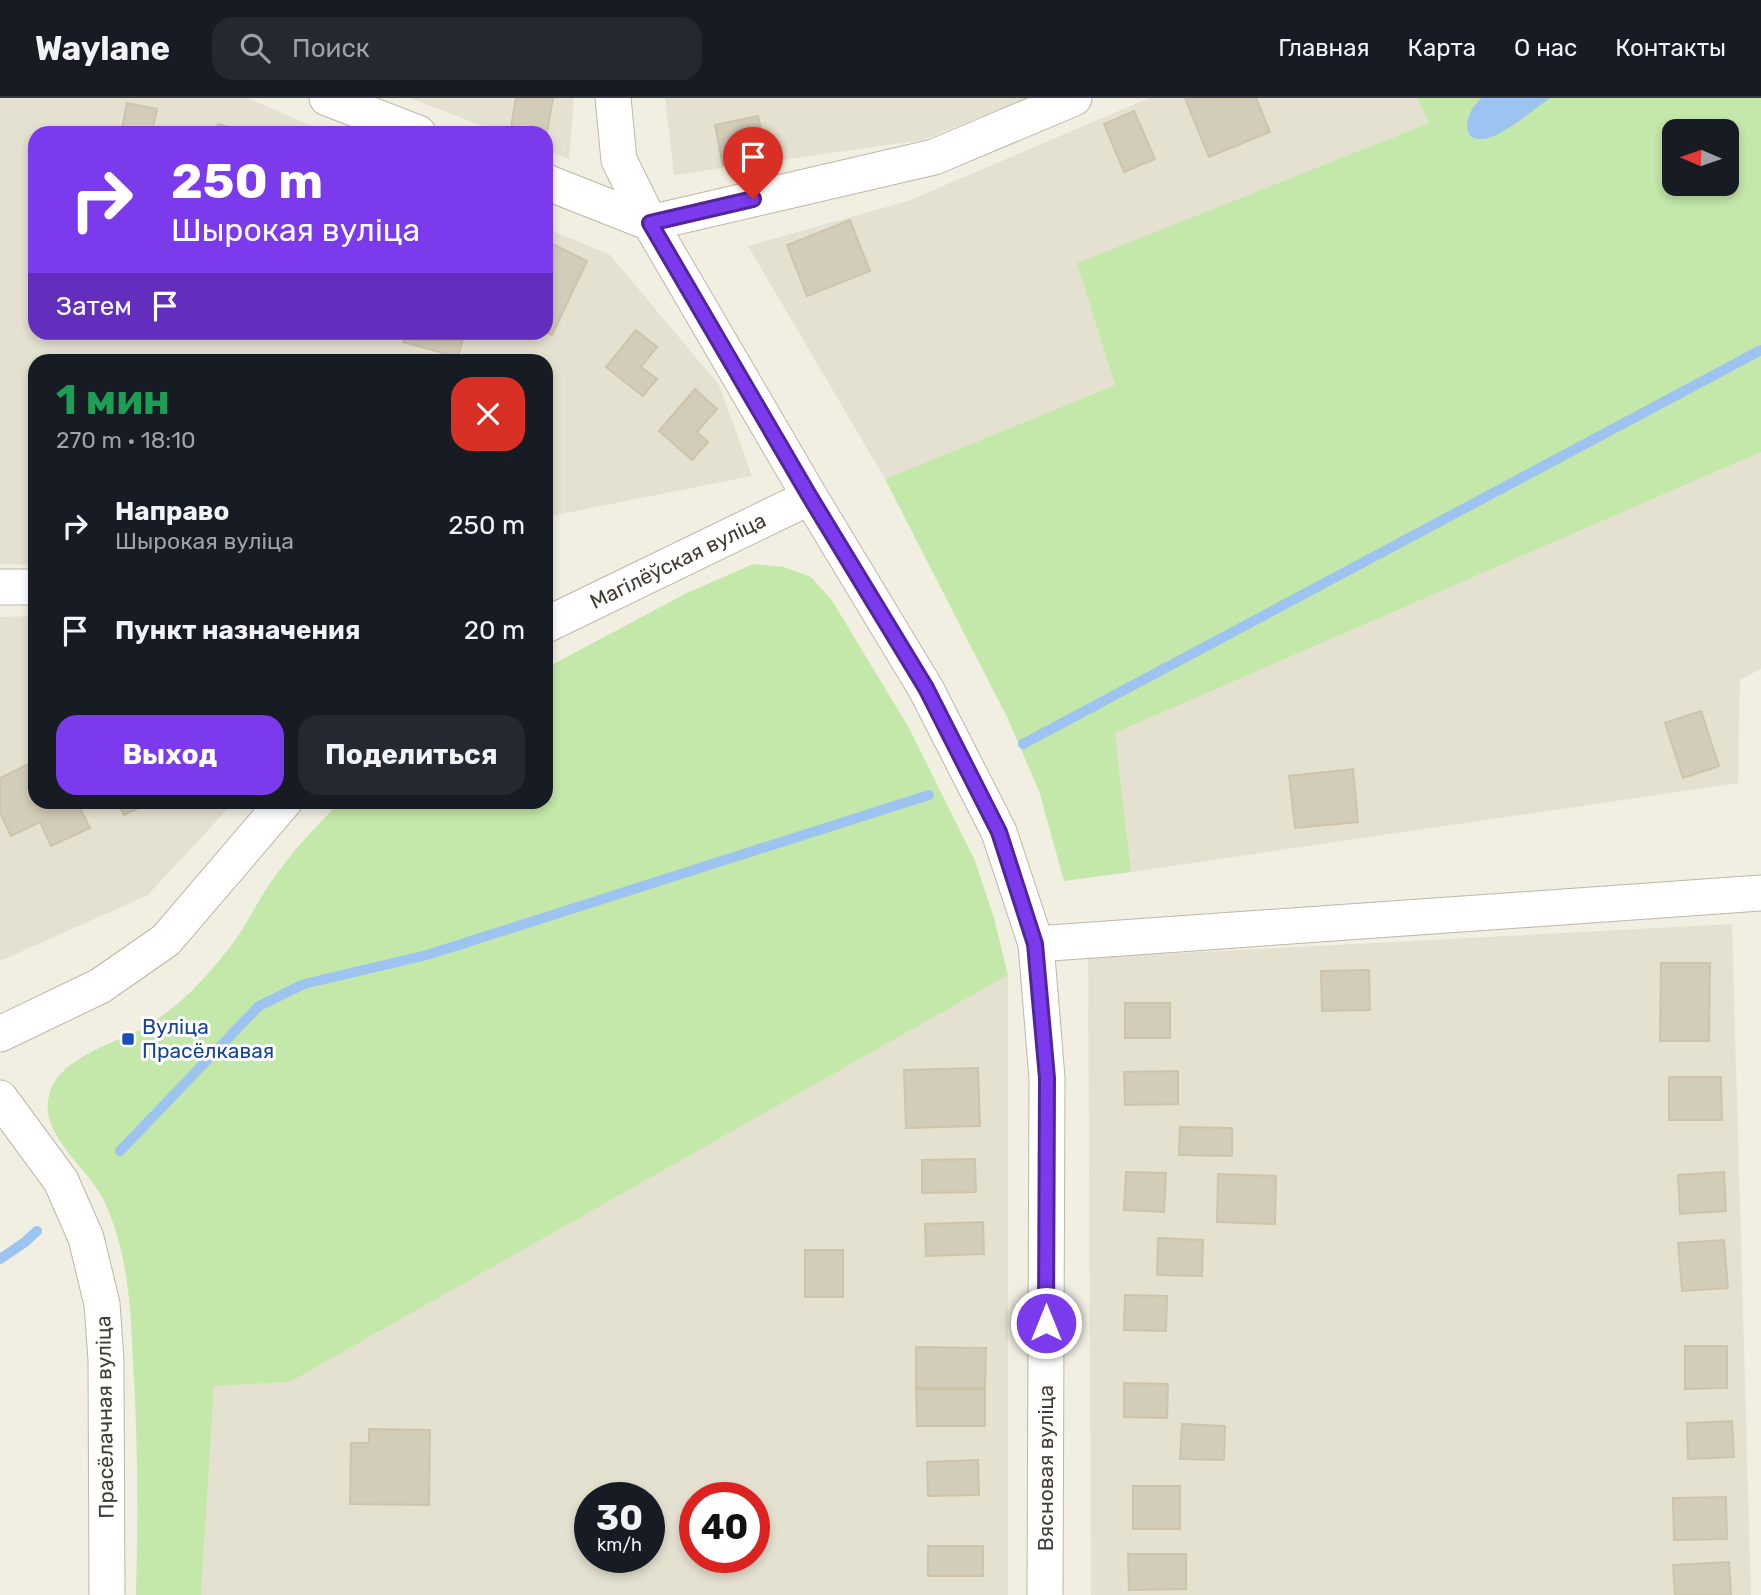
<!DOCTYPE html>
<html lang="ru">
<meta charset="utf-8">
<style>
:root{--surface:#171b24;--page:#242831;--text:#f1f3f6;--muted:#9ea1a6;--line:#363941;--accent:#7c3aed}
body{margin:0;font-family:Rubik,sans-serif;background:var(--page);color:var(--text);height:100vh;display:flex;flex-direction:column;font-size:26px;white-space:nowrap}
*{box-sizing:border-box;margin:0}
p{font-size:23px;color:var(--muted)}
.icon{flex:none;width:38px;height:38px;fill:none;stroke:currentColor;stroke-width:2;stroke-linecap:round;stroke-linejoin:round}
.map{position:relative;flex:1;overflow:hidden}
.side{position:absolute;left:28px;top:256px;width:525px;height:455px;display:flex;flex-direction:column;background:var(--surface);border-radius:21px;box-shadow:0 4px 10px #0003}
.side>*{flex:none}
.hud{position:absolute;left:28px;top:28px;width:525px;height:214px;border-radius:21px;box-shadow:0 4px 10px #0003;background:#7c3aed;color:#fff;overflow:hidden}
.needle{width:46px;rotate:272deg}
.controls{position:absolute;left:1662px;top:21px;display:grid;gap:14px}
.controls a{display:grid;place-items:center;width:77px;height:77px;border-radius:14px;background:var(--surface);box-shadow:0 4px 10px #0003;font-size:35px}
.speed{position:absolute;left:574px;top:1384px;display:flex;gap:14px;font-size:35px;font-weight:700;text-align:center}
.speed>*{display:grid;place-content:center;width:91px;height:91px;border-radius:50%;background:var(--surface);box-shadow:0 4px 10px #0003;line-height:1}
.speed small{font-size:18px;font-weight:400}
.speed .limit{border:10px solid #d22;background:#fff;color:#111}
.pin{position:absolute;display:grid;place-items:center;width:60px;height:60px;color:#fff;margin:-72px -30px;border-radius:50% 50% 50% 0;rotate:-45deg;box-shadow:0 0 7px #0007}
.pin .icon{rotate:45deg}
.me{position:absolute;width:77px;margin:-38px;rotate:0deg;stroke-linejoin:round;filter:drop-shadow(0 0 5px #0008)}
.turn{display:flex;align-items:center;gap:24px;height:147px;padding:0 28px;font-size:32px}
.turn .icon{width:91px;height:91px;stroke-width:2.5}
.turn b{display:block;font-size:49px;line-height:60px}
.then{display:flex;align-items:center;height:66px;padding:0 28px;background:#0003;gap:14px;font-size:26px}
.round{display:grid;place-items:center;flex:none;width:74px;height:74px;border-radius:21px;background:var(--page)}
.headline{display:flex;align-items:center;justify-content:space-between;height:119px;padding:0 28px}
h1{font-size:42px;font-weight:700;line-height:52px;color:#1e9e55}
.primary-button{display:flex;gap:14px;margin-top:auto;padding:14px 28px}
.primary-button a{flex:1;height:80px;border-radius:21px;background:var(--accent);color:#fff;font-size:28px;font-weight:700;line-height:80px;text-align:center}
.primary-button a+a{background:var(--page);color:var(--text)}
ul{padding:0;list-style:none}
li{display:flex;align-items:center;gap:21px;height:105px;padding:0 28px}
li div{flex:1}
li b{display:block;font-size:26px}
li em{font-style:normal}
header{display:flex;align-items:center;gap:42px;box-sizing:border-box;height:98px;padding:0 35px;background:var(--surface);border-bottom:2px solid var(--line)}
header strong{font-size:33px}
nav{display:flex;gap:38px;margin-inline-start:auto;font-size:24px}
.search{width:490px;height:63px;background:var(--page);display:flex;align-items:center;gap:18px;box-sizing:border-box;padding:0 24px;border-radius:21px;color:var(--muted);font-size:26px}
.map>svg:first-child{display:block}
</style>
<header>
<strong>Waylane</strong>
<div class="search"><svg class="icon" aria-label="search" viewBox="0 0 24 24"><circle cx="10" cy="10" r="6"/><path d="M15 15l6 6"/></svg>Поиск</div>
<nav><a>Главная</a><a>Карта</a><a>О нас</a><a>Контакты</a></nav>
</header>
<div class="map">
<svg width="1761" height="1497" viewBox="0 0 1761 1497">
<rect width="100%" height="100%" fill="#f1efe2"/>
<g fill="#e5e1d0" fill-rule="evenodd">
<path d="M 0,0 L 248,0 L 328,35 L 35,35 L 35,234 L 546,234 L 546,130 L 610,157 L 719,287 L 752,378 L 546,419 L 546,262 L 35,262 L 35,467 L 0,466 Z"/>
<path d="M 410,0 L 574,0 L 569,61 L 546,52 L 546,35 L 501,35 Z"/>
<path d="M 665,0 L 1027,0 L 923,42 L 674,77 Z"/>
<path d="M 1149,0 L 1417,0 L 1429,25 L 1078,165 L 1115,287 L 885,381 L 748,148 L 908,103 Z"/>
<path d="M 1761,354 L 1761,571 L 1740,582 L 1738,685 L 1131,774 L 1115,635 Z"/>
<path d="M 35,518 L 35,704 L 234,704 L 148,797 L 0,863 L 0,519 Z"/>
<path d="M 1732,826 L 1751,1497 L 1091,1497 L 1088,860 Z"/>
<path d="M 1008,877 L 1008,1497 L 201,1497 L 214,1288 L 290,1284 ZM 590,1400 L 649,1400 L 649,1460 L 590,1460 ZM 695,1400 L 754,1400 L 754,1460 L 695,1460 Z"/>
</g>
<g fill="#c4e7aa" fill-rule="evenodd">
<path d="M 1417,0 L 1761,0 L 1761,354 L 1115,635 L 1131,774 L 1064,783 L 1039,693 L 1008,621 L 885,381 L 1115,287 L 1077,165 L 1429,25 ZM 1675,33 L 1727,33 L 1727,86 L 1675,86 Z"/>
<path d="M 753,466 L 784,469 L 811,479 L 831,501 L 909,630 L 975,763 L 994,820 L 1008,877 L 290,1284 L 214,1288 L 201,1497 L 136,1497 C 138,1419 138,1342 133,1264 C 131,1218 129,1172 114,1128 C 110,1117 106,1104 99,1094 C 81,1064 37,1033 50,994 C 62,956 123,944 153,924 C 186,903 215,870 238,838 C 250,820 259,801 271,784 C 291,755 315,729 340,704 L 546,704 L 546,570 L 685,496 Z"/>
</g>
<path fill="#9dc4f0" d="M 1482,0 L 1550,0 C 1534,11 1501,40 1482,41 C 1457,43 1468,9 1482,0 Z"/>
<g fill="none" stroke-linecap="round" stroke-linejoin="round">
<g stroke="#9dc4f0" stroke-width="10">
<path d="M 1023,646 L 1761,252"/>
<path d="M 120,1053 L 259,908 L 304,886 L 427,857 L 929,697"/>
<path d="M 0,1161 L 25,1144 L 37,1133"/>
</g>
</g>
<g fill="#d3ccb8" stroke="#cec4ab" stroke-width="2">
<path d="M 516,0 L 553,0 L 546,40 L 546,35 L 510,35 Z"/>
<path d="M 1185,0 L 1256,0 L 1270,34 L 1209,59 Z"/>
<path d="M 127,5 L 157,11 L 153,29 L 168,32 L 168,35 L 121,35 Z"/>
<path d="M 1134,13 L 1155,61 L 1124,74 L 1104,26 Z"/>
<path d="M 758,18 L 767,59 L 723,68 L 715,27 Z"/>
<path d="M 218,26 L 249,35 L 215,35 Z"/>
<path d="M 850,122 L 870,173 L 807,198 L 787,147 Z"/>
<path d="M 546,143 L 587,163 L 552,237 L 546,234 Z"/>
<path d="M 636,232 L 657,249 L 641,269 L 657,281 L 643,298 L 606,269 Z"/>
<path d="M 406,234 L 465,234 L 458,259 L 403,244 Z"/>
<path d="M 695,291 L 717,311 L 697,334 L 708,344 L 692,362 L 659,333 Z"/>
<path d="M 1701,613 L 1719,668 L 1683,680 L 1665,625 Z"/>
<path d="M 35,663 L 35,704 L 77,704 L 90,730 L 51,748 L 40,724 L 11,738 L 0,715 L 0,680 Z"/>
<path d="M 1353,671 L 1358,724 L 1295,730 L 1289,678 Z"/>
<path d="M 117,704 L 151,704 L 124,717 Z"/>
<path d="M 1661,865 L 1710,865 L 1709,943 L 1660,943 Z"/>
<path d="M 1369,872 L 1370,912 L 1322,913 L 1321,873 Z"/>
<rect x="1125" y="905" width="45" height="35"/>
<path d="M 978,970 L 980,1028 L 906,1030 L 904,972 Z"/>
<path d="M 1178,973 L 1178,1006 L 1125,1007 L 1124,974 Z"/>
<path d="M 1669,979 L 1721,979 L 1722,1022 L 1669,1022 Z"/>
<path d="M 1180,1029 L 1232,1030 L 1232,1058 L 1179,1057 Z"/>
<path d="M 975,1061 L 976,1094 L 922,1095 L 922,1062 Z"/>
<path d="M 1126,1074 L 1166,1075 L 1164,1114 L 1124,1112 Z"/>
<path d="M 1724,1074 L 1726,1113 L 1680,1116 L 1678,1077 Z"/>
<path d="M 1218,1076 L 1276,1078 L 1275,1126 L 1217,1124 Z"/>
<path d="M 983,1124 L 984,1156 L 926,1158 L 925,1126 Z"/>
<path d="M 1158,1140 L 1203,1142 L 1202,1178 L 1157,1177 Z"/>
<path d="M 1724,1142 L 1728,1190 L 1682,1193 L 1678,1145 Z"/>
<rect x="805" y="1152" width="38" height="47"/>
<path d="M 1125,1197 L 1167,1198 L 1166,1233 L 1124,1232 Z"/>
<path d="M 1685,1248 L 1727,1248 L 1727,1290 L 1685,1291 Z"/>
<path d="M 916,1249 L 986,1250 L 985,1290 L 916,1290 Z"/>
<path d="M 1124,1285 L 1168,1286 L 1167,1320 L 1124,1319 Z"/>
<path d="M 916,1292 L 985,1292 L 985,1328 L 917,1328 Z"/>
<path d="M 1732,1323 L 1734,1359 L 1688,1361 L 1687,1325 Z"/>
<path d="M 1182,1326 L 1225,1328 L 1224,1362 L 1180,1361 Z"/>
<path d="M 369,1331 L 430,1332 L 429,1407 L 350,1406 L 351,1345 L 369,1345 Z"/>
<path d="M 978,1362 L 979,1397 L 928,1398 L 927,1364 Z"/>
<rect x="1133" y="1388" width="47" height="43"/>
<path d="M 1726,1399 L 1727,1441 L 1674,1442 L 1673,1400 Z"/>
<rect x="928" y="1448" width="55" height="30"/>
<path d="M 1128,1456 L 1186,1456 L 1186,1491 L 1129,1492 Z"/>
<path d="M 1729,1464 L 1731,1497 L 1675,1497 L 1673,1467 Z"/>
</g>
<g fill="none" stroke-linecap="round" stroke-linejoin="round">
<defs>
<g id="minor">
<path d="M 327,0 L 418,35"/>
<path d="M 613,0 L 619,62 L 650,125 L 810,399 L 926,591 L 999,734 L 1036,846 L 1047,980 L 1045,1497"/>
<path d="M 546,84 L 650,125"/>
<path d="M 650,125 L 934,59 L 1074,0"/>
<path d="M 0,489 L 35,489"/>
<path d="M 546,527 L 810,399"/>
<path d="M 1036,846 L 1761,795"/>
<path d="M 0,936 L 100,888 L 166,842 L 284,704"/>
<path d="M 0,1000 L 61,1083 L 86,1140 L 102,1206 L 106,1262 L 107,1497"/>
</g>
</defs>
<use href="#minor" stroke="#bdb7a5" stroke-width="37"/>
<use href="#minor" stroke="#fff" stroke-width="35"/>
</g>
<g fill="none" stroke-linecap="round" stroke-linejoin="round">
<defs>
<path id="route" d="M 753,101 L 650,125 L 810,399 L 926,590 L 999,734 L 1035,846 L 1047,980 L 1046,1225"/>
</defs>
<use href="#route" stroke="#51269a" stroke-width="18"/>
<use href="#route" stroke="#7c3aed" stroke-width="12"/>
</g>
<rect fill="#1a4fb4" stroke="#fff" stroke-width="2.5" x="121" y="934" width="14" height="14" rx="3.5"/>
<g text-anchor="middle" stroke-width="6" stroke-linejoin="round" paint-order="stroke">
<g font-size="21" fill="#433e33" stroke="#fff">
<text transform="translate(678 463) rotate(-26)" y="7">Магілёўская вуліца</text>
<text transform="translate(105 1319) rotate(-91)" y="7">Прасёлачная вуліца</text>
<text transform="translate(1046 1370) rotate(-90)" y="7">Вясновая вуліца</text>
</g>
<g font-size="21" fill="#164399" stroke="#fff" text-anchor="start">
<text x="142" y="936">Вуліца<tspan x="142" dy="24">Прасёлкавая</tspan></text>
</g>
</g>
</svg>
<div class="controls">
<a><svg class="needle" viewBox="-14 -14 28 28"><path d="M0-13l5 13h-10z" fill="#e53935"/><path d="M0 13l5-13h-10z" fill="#9ea1a6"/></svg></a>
</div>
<div class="speed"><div>30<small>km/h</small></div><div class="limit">40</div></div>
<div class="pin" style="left:753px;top:101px;background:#d93025"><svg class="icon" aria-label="arrive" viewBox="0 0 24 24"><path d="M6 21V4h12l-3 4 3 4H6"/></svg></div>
<svg class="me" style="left:1046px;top:1225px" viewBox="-20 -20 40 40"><circle r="17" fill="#7c3aed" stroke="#fff" stroke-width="3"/><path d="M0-11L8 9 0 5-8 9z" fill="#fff"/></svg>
<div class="hud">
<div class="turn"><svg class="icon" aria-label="right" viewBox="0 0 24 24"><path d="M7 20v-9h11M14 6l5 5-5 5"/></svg><div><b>250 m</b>Шырокая вуліца</div></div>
<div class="then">Затем<svg class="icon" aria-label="arrive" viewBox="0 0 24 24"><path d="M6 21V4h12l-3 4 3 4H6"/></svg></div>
</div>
<section class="side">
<div class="headline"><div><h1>1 мин</h1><p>270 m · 18:10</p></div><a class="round" style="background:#d93025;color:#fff"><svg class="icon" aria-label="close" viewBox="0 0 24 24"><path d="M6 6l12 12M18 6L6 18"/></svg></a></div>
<ul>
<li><svg class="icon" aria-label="right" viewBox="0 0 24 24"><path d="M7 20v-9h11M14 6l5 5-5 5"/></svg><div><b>Направо</b><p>Шырокая вуліца</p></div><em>250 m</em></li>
<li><svg class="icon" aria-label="arrive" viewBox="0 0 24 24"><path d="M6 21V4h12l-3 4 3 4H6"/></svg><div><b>Пункт назначения</b></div><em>20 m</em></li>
</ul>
<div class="primary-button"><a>Выход</a><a>Поделиться</a></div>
</section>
</div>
